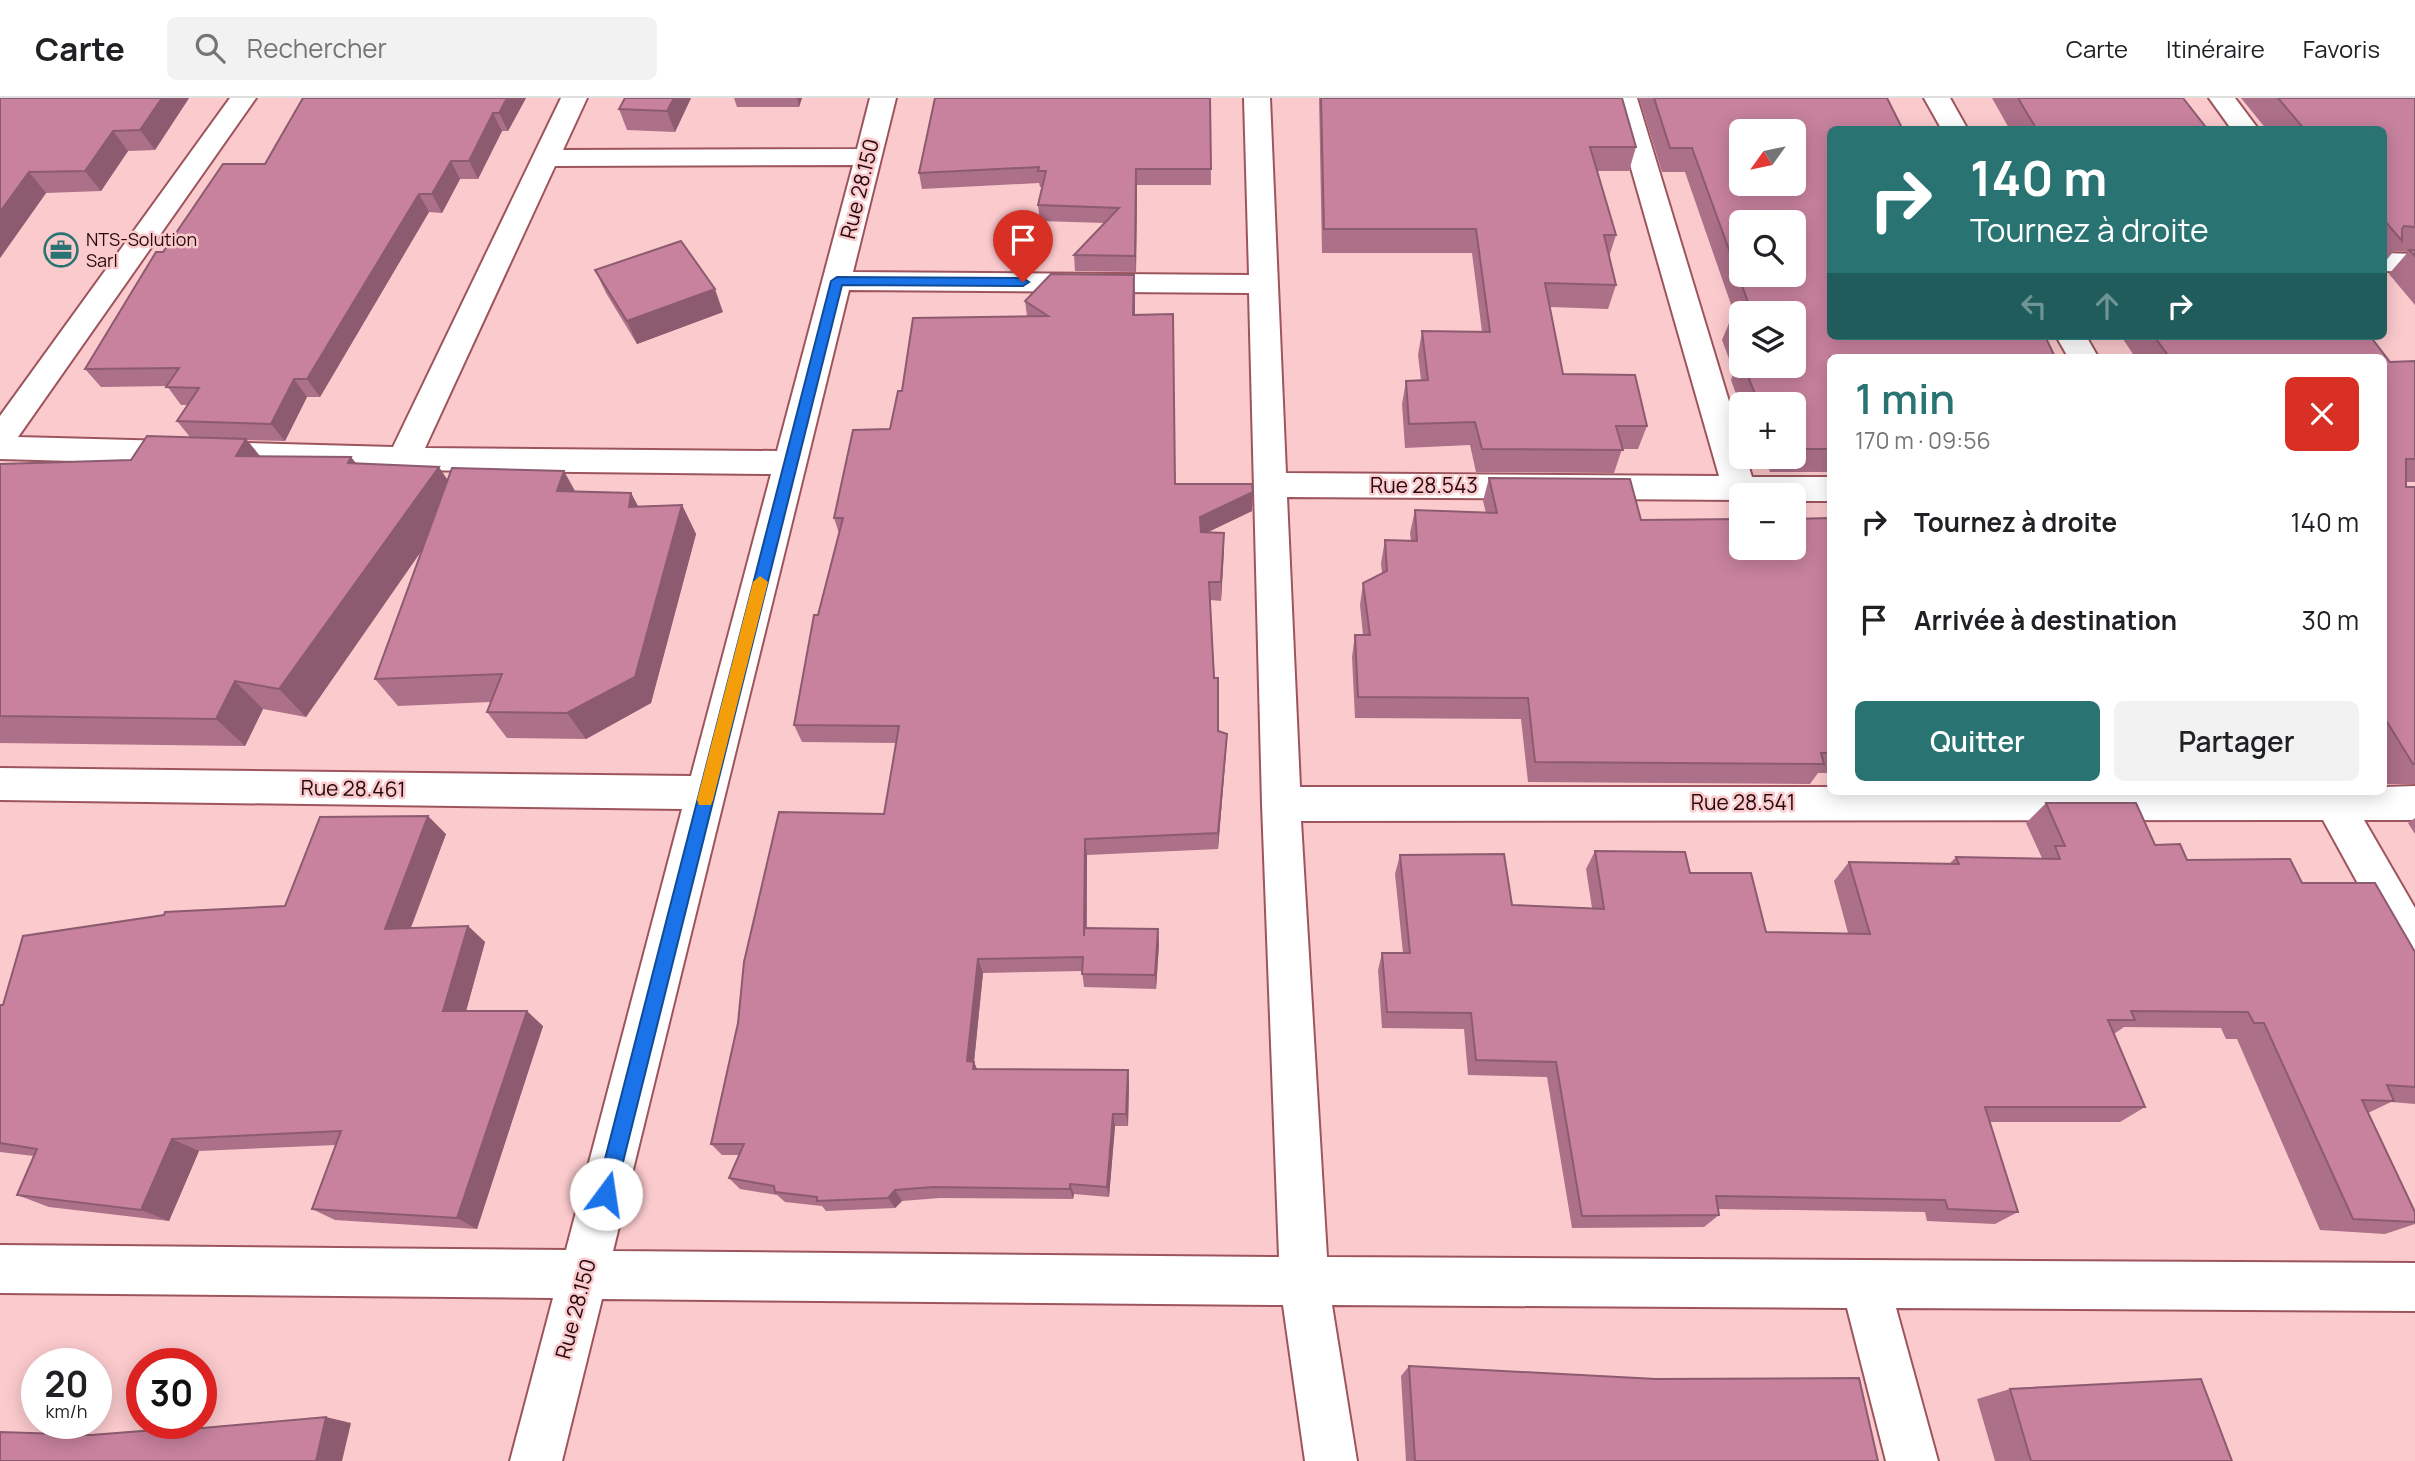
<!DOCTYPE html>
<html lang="fr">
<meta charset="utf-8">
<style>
:root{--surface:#fff;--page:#f2f2f2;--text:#202124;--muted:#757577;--line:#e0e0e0;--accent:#297372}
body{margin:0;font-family:Manrope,sans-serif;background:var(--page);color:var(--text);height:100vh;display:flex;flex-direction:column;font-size:26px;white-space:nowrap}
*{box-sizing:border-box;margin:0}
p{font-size:23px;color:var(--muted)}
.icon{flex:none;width:38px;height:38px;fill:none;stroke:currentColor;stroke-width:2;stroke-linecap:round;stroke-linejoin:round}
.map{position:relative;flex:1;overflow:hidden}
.details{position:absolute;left:1827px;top:256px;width:560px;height:441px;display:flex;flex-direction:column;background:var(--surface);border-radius:10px;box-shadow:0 4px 18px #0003}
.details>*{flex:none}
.banner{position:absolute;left:1827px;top:28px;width:560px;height:214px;border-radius:10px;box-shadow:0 4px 18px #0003;background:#297372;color:#fff;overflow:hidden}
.needle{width:46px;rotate:237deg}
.buttons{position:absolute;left:1729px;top:21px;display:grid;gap:14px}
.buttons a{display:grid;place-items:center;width:77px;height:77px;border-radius:10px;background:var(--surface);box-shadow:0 4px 18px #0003;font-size:35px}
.speed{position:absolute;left:21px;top:1250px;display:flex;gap:14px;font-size:35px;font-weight:700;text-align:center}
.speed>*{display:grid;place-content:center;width:91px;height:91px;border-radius:50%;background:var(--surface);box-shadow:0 4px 18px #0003;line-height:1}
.speed small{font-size:18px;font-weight:400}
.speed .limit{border:10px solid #d22;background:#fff;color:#111}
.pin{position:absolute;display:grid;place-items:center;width:60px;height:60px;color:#fff;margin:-72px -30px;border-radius:50% 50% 50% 0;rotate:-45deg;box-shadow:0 0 7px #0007}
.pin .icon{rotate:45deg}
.me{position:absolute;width:77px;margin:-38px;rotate:14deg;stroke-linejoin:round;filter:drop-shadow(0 0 5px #0008)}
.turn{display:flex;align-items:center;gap:24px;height:147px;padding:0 28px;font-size:32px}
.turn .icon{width:91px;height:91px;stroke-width:2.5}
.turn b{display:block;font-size:49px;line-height:60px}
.lanes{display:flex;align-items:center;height:66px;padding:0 28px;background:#0003;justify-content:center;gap:35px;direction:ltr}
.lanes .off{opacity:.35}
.round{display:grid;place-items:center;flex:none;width:74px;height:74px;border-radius:10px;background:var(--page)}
.headline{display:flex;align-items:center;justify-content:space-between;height:119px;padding:0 28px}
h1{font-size:42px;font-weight:600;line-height:52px;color:var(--accent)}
.cta{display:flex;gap:14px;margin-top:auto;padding:14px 28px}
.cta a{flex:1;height:80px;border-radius:10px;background:var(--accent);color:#fff;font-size:28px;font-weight:600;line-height:80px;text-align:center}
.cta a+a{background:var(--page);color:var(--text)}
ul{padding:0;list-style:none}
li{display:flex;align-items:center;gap:21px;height:98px;padding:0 28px}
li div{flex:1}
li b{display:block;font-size:26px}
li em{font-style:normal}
header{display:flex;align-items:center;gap:42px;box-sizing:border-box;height:98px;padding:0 35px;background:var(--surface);border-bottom:2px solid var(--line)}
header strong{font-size:33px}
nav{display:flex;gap:38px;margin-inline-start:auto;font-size:24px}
.search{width:490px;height:63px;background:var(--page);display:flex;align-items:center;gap:18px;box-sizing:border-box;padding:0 24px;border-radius:10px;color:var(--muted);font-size:26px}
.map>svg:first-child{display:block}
</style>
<header>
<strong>Carte</strong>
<div class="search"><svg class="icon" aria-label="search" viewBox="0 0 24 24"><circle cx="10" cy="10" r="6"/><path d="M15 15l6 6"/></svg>Rechercher</div>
<nav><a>Carte</a><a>Itinéraire</a><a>Favoris</a></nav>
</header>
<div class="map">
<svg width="2415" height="1363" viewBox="0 0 2415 1363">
<rect width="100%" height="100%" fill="#fbcacd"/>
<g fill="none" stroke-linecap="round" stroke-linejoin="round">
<defs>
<g id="street">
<path d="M 230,0 L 256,0 L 18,339 L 393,349 L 561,0 L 587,0 L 563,52 L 857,51 L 870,0 L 896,0 L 853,174 L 1249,177 L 1244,0 L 1270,0 L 1286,375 L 1719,378 L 1611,0 L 1637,0 L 1741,343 L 1741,359 L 1746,359 L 1752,379 L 1830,379 L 1830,403 L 1794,403 L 1794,397 L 1741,397 L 1741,402 L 1287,399 L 1300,689 L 1830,689 L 1830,693 L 2384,693 L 2384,689 L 2415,688 L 2415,722 L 2364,722 L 2415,810 L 2415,868 L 2400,862 L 2323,722 L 1301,723 L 1327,1159 L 2415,1165 L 2415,1213 L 1896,1210 L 1938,1363 L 1886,1363 L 1847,1210 L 1332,1207 L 1357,1363 L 1305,1363 L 1283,1207 L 602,1201 L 562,1363 L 510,1363 L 553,1200 L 0,1195 L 0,1147 L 566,1152 L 682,711 L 0,702 L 0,670 L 691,678 L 771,376 L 404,372 L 0,361 L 0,318 ZM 853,67 L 777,353 L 425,350 L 555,68 ZM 849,192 L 1249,195 L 1262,706 L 1279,1159 L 613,1153 Z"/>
<path d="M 1924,0 L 1950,0 L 1968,32 L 1942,32 Z"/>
<path d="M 2209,0 L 2235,0 L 2259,32 L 2232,32 Z"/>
<path d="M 2384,155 L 2415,156 L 2415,174 L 2384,173 Z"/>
<path d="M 2056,238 L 2086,238 L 2098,259 L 2068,259 Z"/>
</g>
</defs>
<use href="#street" stroke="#9d555d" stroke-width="4"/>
<use href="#street" fill="#fff" fill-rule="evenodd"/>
</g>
<g fill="#ac7088" fill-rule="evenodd">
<path d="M 0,0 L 189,0 L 155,52 L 128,53 L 101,93 L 46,95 L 0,160 Z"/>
<path d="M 526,0 L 508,33 L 502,33 L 478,81 L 460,81 L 442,115 L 429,114 L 320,299 L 307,299 L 285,343 L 247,342 L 260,358 L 351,359 L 356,365 L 448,382 L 575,394 L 631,395 L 638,408 L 682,407 L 696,436 L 651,605 L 586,641 L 507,640 L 487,614 L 491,604 L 398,608 L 375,581 L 423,450 L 306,619 L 263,611 L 245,648 L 0,645 L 0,366 L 131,362 L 190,339 L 177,323 L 188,307 L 181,307 L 167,288 L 101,289 L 85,271 L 163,154 L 265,66 Z"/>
<path d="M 625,0 L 691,0 L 675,34 L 627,32 L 619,11 Z"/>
<path d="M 734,0 L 802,0 L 799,9 L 737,9 Z"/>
<path d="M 1210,0 L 1211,87 L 1137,87 L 1136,174 L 1075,173 L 1074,157 L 1104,125 L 1040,123 L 1038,107 L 1042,89 L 1040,89 L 1039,85 L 922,91 L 919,75 Z"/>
<path d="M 1319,0 L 1622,0 L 1636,49 L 1629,73 L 1597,73 L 1616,137 L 1609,159 L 1616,187 L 1608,211 L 1550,209 L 1563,276 L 1647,328 L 1638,351 L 1622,351 L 1614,375 L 1476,374 L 1470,347 L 1405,350 L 1402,306 L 1406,283 L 1421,282 L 1418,257 L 1422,233 L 1482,234 L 1472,155 L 1322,155 Z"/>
<path d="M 1639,0 L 1887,0 L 1830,259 L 1830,374 L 1770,374 L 1765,361 L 1760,361 L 1759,359 L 1794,359 L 1794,306 L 1741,306 L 1741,310 L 1731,282 L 1734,274 L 1722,242 L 1732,218 L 1735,218 L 1685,74 L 1662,74 ZM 1741,215 L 1794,215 L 1794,268 L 1741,268 Z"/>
<path d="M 1992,0 L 2183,0 L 2208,32 L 2010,32 Z"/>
<path d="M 2241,0 L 2415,0 L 2415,207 L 2389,176 L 2408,154 L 2394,153 L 2384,165 L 2384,32 L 2267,32 Z"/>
<path d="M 595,172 L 723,214 L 637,246 L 606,195 Z"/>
<path d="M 1134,177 L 1135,217 L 1176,386 L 1252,413 L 1207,434 L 1224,435 L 1221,503 L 1210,502 L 1218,633 L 1227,636 L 1226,653 L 1218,751 L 1087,757 L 1087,830 L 1158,831 L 1159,846 L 1156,891 L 1084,889 L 1082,873 L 983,875 L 974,964 L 977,971 L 1128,972 L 1129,985 L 1128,1028 L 1115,1028 L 1109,1099 L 1074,1096 L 1073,1101 L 940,1100 L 902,1103 L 895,1110 L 826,1113 L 822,1108 L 785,1104 L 777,1097 L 740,1091 L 729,1080 L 739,1057 L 722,1057 L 711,1046 L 884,716 L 896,645 L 802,644 L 794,627 L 818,517 L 839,435 L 834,420 L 890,331 L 902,293 L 1027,218 L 1025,203 Z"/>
<path d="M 2121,238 L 2370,238 L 2390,264 L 2415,263 L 2415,384 L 2406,384 L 2406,389 L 2415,389 L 2415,686 L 2385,686 L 2384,684 L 2384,259 L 2135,259 Z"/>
<path d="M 1489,380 L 1641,422 L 1830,424 L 1830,675 L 1818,675 L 1810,686 L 1528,684 L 1521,621 L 1355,620 L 1352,559 L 1355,537 L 1363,537 L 1360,507 L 1363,485 L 1382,475 L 1381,465 L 1385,442 L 1411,443 L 1410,435 L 1415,412 L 1486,415 L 1483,403 Z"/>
<path d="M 2046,705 L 2155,747 L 2187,762 L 2302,785 L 2415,854 L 2415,1006 L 2391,1004 L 2368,1015 L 2415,1114 L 2415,1126 L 2385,1136 L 2320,1132 L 2237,941 L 2226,941 L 2221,930 L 2124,929 L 2114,936 L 2145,1009 L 2120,1024 L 1990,1024 L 2018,1114 L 1995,1126 L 1927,1123 L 1925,1114 L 1718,1111 L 1719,1117 L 1704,1129 L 1572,1130 L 1547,979 L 1468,977 L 1464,931 L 1382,930 L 1378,872 L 1382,855 L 1403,855 L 1395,776 L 1400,757 L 1512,807 L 1592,810 L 1586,771 L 1595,753 L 1690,775 L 1766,834 L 1848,835 L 1834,783 L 1849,764 L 1949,766 L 1956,759 L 2041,760 L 2042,760 L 2026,725 Z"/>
<path d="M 2415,720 L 2415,736 L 2408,725 Z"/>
<path d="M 446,736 L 411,830 L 468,828 L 485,844 L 466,913 L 543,928 L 477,1131 L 335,1122 L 312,1111 L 336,1047 L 199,1053 L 169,1123 L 49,1109 L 17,1097 L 34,1058 L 0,1054 L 0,907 L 3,907 L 285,808 Z"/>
<path d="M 1409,1268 L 1878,1363 L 1406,1363 L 1401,1278 Z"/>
<path d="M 2010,1291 L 2232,1363 L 1995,1363 L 1977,1301 Z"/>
</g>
<g fill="#8c5b6f">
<path d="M 162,0 L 189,0 L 155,52 L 140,32 Z"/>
<path d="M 507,0 L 526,0 L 508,33 L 499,15 Z"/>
<path d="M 674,0 L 691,0 L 675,34 L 667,13 Z"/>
<path d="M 797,0 L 802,0 L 799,9 Z"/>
<path d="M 493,15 L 502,33 L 478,81 L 469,63 Z"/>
<path d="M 113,33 L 128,53 L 101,93 L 85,73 Z"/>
<path d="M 451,63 L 460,81 L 442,115 L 432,96 Z"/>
<path d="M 1136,71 L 1137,87 L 1136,174 L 1135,158 Z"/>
<path d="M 29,74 L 46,95 L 0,160 L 0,114 Z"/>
<path d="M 419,96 L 429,114 L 320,299 L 307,281 Z"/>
<path d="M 1134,177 L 1135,197 L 1135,237 L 1133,217 Z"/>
<path d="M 715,191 L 723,214 L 637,246 L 627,223 Z"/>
<path d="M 294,281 L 307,299 L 285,343 L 271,326 Z"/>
<path d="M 246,341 L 270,371 L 236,358 Z"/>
<path d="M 351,359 L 373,389 L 348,365 Z"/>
<path d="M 439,369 L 459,399 L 306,619 L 279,591 Z"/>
<path d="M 564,373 L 580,402 L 557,393 Z"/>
<path d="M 1253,394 L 1252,413 L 1200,438 L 1200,419 Z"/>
<path d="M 631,395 L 646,424 L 629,409 Z"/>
<path d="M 682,407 L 696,436 L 651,605 L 586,641 L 567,615 Z"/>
<path d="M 1224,435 L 1224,453 L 1221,503 L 1221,484 Z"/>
<path d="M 235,583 L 263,611 L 245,648 L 216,621 Z"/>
<path d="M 1227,636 L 1226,653 L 1218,751 L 1218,735 Z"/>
<path d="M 428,718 L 446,736 L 404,847 L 385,831 Z"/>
<path d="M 1085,741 L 1087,757 L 1086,852 L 1084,838 Z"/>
<path d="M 468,828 L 485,844 L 462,928 L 443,913 Z"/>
<path d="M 1158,831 L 1159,846 L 1156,891 L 1155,877 Z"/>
<path d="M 978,861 L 983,875 L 974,964 L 979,976 L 967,963 Z"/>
<path d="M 527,913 L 543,928 L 477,1131 L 457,1120 Z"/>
<path d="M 1128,972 L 1129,985 L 1128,1028 L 1126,1016 Z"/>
<path d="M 1113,1016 L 1115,1028 L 1109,1099 L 1107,1089 Z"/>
<path d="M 172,1041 L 199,1053 L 169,1123 L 141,1112 Z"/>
<path d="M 1070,1086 L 1074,1096 L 1073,1101 L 1070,1091 Z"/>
<path d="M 895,1092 L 902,1103 L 895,1110 L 888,1100 Z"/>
<path d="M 326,1319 L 351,1325 L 342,1363 L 316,1363 Z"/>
</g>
<g fill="#c8829e" stroke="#8c5b6f" stroke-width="2" fill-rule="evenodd">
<path d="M 0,0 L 162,0 L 140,32 L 113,33 L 85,73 L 29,74 L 0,114 Z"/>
<path d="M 303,0 L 507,0 L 499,15 L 493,15 L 469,63 L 451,63 L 432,96 L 419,96 L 307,281 L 294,281 L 271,326 L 177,323 L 199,290 L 166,289 L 179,270 L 85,271 L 156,154 L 163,154 L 223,66 L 265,66 Z"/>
<path d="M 625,0 L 674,0 L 667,13 L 619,11 Z"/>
<path d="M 935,0 L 1210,0 L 1211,71 L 1136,71 L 1135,158 L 1074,157 L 1119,110 L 1038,107 L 1046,73 L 1038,73 L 1039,69 L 919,75 Z"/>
<path d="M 1321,0 L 1622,0 L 1636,49 L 1590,49 L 1616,137 L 1604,137 L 1616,187 L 1545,185 L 1563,276 L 1635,277 L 1647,328 L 1616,328 L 1623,352 L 1482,351 L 1475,324 L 1409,326 L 1406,283 L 1428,282 L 1422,233 L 1490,234 L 1476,131 L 1324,131 Z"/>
<path d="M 1654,0 L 1887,0 L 1903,32 L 1830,32 L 1830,238 L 2045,238 L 2055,259 L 1830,259 L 1830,351 L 1794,351 L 1794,306 L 1759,306 L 1744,268 L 1794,268 L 1794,215 L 1752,215 L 1692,50 L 1670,50 ZM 1741,33 L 1794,33 L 1794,86 L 1741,86 ZM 1741,124 L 1794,124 L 1794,177 L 1741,177 Z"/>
<path d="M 2018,0 L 2183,0 L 2208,32 L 2037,32 Z"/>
<path d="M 2278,0 L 2415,0 L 2415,129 L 2404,128 L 2402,131 L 2402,143 L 2384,122 L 2384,32 L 2305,32 Z"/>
<path d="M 681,143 L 715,191 L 627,223 L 595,172 Z"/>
<path d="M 2409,152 L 2415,152 L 2415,158 Z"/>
<path d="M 1051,176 L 1134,177 L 1133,217 L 1173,216 L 1175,386 L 1252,386 L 1253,394 L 1200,419 L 1201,434 L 1224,435 L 1221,484 L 1209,484 L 1214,580 L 1218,580 L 1218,633 L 1227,636 L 1218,735 L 1085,741 L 1084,838 L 1084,830 L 1158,831 L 1155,877 L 1082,876 L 1083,859 L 978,861 L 967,963 L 974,964 L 973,971 L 1128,972 L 1126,1016 L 1113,1016 L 1107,1089 L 1070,1086 L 1070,1091 L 933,1089 L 895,1092 L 888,1100 L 817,1103 L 817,1099 L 775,1094 L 774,1088 L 729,1080 L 744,1046 L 711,1046 L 738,925 L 744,864 L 779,714 L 884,716 L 899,628 L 794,627 L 814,517 L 818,517 L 843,420 L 834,420 L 853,332 L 890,331 L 898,293 L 902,293 L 913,220 L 1048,218 L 1025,203 Z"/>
<path d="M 1732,218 L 1741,218 L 1741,244 Z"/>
<path d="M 2154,238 L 2370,238 L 2390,264 L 2415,263 L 2415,361 L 2406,361 L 2406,389 L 2415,389 L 2415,666 L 2413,666 L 2384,619 L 2384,259 L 2169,259 Z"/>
<path d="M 147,338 L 246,341 L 236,358 L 351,359 L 348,365 L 439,369 L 279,591 L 235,583 L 216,621 L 0,618 L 0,366 L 131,362 Z"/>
<path d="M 452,370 L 564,373 L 557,393 L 631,395 L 629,409 L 682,407 L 635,579 L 567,615 L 487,614 L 502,576 L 375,581 Z"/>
<path d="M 1489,380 L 1630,381 L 1641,422 L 1741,421 L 1741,450 L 1794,450 L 1794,421 L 1829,420 L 1830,424 L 1830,655 L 1821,655 L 1824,666 L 1535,664 L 1528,600 L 1358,599 L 1355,537 L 1370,537 L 1363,485 L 1387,473 L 1385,442 L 1417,443 L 1415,412 L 1497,415 Z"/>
<path d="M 2046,705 L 2136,705 L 2155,747 L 2180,746 L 2187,762 L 2290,761 L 2302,785 L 2375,785 L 2415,854 L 2415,989 L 2387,987 L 2394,1003 L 2362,1002 L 2415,1114 L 2415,1124 L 2353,1121 L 2264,925 L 2254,925 L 2248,914 L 2131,913 L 2135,922 L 2108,922 L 2145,1009 L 1985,1009 L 2018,1114 L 1948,1111 L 1945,1102 L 1716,1098 L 1719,1117 L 1582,1118 L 1556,964 L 1476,962 L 1471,915 L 1387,914 L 1382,855 L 1410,855 L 1400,757 L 1504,756 L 1512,807 L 1604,811 L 1595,753 L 1685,754 L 1690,775 L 1751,775 L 1766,834 L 1870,836 L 1849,764 L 1959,766 L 1956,759 L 2060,761 L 2055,748 L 2065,748 Z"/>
<path d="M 428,718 L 385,831 L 468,828 L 443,913 L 527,913 L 457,1120 L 312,1111 L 341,1033 L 172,1041 L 141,1112 L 17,1097 L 37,1051 L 0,1045 L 0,907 L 3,907 L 23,838 L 164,817 L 165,814 L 285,808 L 320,719 Z"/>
<path d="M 1409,1268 L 1656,1281 L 1859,1280 L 1878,1363 L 1415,1363 Z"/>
<path d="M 2201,1281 L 2232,1363 L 2031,1363 L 2010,1291 Z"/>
<path d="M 326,1319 L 316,1363 L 0,1363 L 0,1334 L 91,1337 L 169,1331 L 168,1333 Z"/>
</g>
<path fill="#1a73e8" stroke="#114b97" stroke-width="2" d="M 837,179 L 1023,180 L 1029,184 L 1023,188 L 842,187 L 615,1096 L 613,1102 L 606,1105 L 599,1102 L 596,1096 L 831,183 Z"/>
<path fill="#f59e0b" d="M 760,478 L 768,484 L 713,702 L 711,707 L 699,707 L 697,702 L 753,484 Z"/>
<defs>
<symbol id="office-ring" viewBox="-11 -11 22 22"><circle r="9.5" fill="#fbcacd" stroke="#297372" stroke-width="1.5"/><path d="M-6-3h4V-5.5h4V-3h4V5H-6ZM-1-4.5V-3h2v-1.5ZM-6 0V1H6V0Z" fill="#297372"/></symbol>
</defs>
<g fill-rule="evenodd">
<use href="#office-ring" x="42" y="133" width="38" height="38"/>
</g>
<g text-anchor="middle" stroke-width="5" stroke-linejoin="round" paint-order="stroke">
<g font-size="18" fill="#25090d" stroke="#fbcacd" text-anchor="start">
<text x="86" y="148">NTS-Solution<tspan x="86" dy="21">Sarl</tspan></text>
</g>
<g font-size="21" fill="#25090d" stroke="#fbcacd">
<text transform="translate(860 91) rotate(-76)" y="7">Rue 28.150</text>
<text x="1424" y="395">Rue 28.543</text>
<text transform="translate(353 691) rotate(1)" y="7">Rue 28.461</text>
<text x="1743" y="712">Rue 28.541</text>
<text transform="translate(576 1211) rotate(-75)" y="7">Rue 28.150</text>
</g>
</g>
</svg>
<div class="buttons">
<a><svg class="needle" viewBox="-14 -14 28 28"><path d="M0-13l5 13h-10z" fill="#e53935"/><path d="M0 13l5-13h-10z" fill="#757577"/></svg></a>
<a><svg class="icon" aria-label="search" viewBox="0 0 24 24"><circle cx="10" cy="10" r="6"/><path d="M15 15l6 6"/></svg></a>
<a><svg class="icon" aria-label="layers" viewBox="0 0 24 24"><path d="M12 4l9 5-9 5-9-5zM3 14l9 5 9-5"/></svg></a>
<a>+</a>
<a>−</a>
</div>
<div class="speed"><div>20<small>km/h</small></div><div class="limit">30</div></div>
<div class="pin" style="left:1023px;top:184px;background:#d93025"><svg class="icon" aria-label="arrive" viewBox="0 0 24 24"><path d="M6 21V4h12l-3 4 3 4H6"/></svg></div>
<svg class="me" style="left:606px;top:1096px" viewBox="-20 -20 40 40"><circle r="19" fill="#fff"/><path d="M0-13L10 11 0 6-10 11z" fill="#1a73e8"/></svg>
<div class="banner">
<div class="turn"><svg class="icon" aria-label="right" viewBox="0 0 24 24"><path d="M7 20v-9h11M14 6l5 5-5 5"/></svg><div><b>140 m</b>Tournez à droite</div></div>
<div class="lanes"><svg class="icon off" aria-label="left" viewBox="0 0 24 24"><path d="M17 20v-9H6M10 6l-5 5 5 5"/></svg><svg class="icon off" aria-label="ahead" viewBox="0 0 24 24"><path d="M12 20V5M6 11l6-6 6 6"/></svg><svg class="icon" aria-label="right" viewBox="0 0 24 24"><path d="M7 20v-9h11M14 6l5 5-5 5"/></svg></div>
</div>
<section class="details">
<div class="headline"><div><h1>1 min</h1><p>170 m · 09:56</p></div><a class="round" style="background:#d93025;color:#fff"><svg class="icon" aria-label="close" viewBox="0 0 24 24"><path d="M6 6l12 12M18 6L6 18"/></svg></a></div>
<ul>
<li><svg class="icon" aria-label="right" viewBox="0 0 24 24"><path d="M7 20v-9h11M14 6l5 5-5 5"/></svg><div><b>Tournez à droite</b></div><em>140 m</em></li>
<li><svg class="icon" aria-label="arrive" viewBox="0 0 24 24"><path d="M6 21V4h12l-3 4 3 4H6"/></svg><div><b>Arrivée à destination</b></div><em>30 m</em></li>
</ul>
<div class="cta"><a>Quitter</a><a>Partager</a></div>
</section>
</div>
